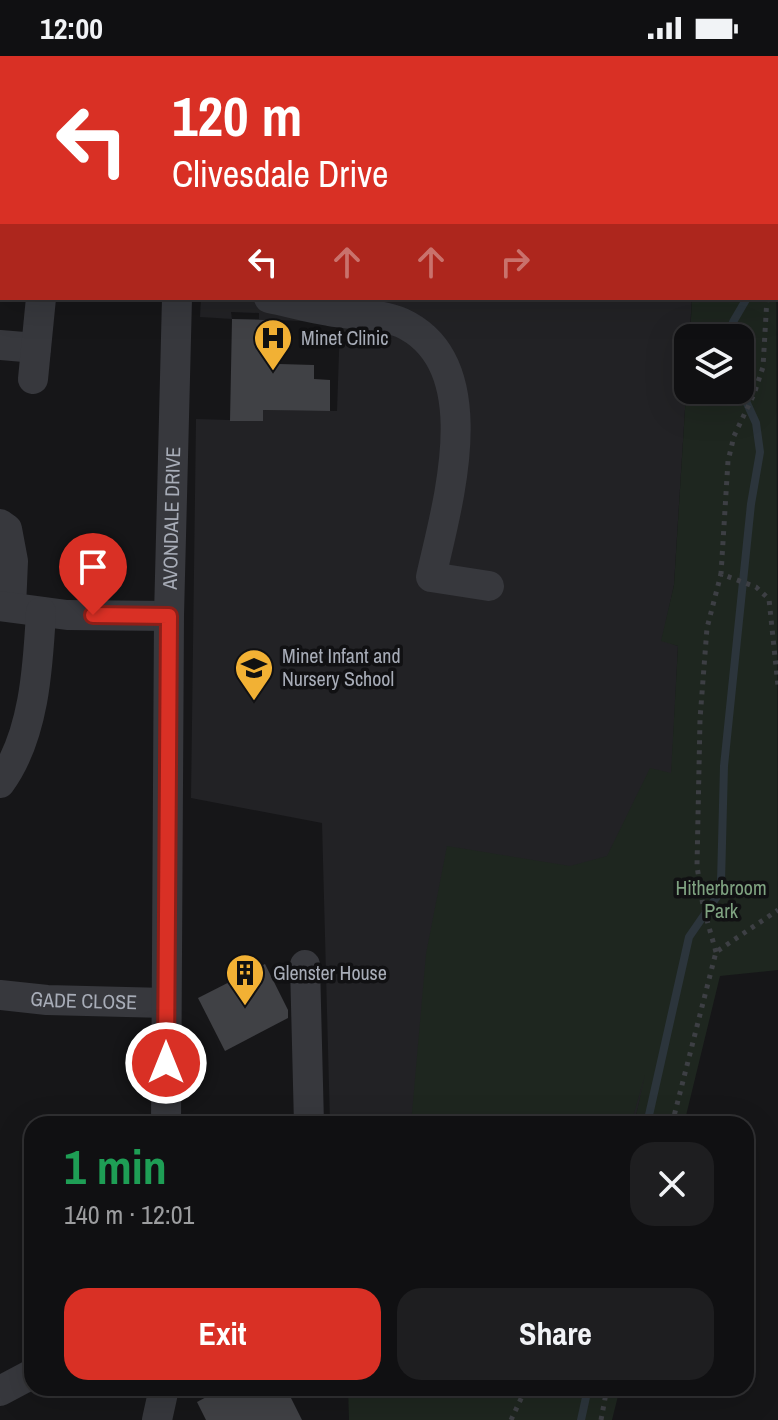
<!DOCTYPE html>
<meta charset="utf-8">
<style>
:root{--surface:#101012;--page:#1e1e20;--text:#f1f3f6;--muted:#9c9d9f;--line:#303032;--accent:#d93025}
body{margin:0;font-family:"Archivo Narrow",sans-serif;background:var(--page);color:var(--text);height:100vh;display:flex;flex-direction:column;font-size:30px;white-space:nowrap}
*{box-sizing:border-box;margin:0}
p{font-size:26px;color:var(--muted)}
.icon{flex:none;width:44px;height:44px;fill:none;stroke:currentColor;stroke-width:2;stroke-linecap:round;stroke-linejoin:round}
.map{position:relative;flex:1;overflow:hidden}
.drawer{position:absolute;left:24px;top:1060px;width:730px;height:280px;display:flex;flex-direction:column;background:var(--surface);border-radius:24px;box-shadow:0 8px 32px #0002,0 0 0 2px var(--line)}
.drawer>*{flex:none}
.top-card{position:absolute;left:0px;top:0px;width:778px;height:244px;box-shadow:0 8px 32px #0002,0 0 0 2px var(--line);background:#d93025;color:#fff;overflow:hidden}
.controls{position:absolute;left:674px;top:268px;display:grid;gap:16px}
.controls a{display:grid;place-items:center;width:80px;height:80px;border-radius:16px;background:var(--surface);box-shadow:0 8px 32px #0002,0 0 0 2px var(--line);font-size:40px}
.pin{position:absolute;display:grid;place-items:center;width:68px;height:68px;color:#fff;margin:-82px -34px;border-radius:50% 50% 50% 0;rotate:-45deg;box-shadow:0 0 8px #0007}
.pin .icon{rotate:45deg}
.me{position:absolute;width:88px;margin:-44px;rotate:0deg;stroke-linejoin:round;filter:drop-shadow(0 0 6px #0008)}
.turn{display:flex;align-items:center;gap:28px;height:168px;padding:0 40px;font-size:36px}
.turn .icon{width:104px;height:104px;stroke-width:2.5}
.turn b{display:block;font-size:56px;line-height:68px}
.lanes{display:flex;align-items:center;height:76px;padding:0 40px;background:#0003;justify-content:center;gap:40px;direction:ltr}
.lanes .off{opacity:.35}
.round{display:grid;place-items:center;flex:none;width:84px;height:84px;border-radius:24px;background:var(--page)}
.overview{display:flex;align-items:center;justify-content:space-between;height:136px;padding:0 40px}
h1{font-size:48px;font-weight:700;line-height:60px;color:#1e9e55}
.cta{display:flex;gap:16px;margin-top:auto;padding:16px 40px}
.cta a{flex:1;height:92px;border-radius:24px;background:var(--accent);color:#fff;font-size:32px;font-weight:700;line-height:92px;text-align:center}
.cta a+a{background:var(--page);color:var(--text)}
.status{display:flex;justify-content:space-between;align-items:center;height:56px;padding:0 40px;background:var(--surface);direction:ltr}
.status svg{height:22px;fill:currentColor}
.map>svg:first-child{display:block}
</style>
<div class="status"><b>12:00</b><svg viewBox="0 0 49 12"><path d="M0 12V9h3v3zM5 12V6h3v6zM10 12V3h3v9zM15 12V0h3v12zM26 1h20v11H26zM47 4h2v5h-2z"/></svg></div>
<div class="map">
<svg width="778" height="1364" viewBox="0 0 778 1364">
<rect width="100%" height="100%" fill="#161618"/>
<path fill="#222225" d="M 201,242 L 692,242 L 674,529 L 662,584 L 678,590 L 662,904 L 652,995 L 634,1068 L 330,1068 L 322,767 L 191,742 L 196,363 L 263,365 L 263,354 L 337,355 L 340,267 L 259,263 L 259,257 L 231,256 L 232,263 L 200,261 Z"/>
<g fill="#1e261f">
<path d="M 776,109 L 778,914 L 720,920 L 684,1068 L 634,1068 L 645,1019 L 631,1068 L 411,1068 L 426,898 L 447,790 L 570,810 L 607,800 L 650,712 L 671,717 L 678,590 L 661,585 L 674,529 L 688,306 L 688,334 L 740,334 L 740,282 L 690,282 L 692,242 L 776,242 Z"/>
<path d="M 348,1332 L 620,1332 L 612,1364 L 349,1364 Z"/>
</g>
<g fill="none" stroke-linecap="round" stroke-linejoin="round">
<g stroke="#2c353c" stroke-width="8">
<path d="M 731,282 L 733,266 L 747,242"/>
<path d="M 647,1068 L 689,881 L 718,839 L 721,826 L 724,710 L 751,448 L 760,396 L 756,367 L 740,332"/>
<path d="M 581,1364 L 588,1332"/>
</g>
</g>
<g fill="#404145">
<path d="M 232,263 L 276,264 L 276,277 L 280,277 L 279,308 L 314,309 L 314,323 L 330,324 L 330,355 L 263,354 L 263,365 L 230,365 Z"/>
<path d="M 265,908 L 288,954 L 288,962 L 225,995 L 198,942 Z"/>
<path d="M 223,1332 L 286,1332 L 302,1364 L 206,1364 L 197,1346 Z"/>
</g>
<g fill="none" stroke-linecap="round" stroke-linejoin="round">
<g stroke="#3d3f44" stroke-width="5" stroke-dasharray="4 6" stroke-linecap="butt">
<path d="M 770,2 L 771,0"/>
<path d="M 767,242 L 763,311 L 754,338 L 734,380 L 728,405 L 721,518 L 756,531 L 769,543 L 778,630"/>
<path d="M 716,896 L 703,850 L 697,810 L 700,663 L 707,572 L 721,518"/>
<path d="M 672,1068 L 716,896 L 778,854"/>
<path d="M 511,1364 L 526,1332"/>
<path d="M 601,1364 L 607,1332"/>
</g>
<g stroke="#37383d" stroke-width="30">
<path d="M 119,0 L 120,2"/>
<path d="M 0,85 L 2,85"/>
<path d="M 269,242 C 289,246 309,252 329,255 C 354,260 378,256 402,267 C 490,308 447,449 431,521 L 489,530"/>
<path d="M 0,289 L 36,292"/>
<path d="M 33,323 L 41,242"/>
<path d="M 0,468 L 7,473 L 13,505 L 11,551"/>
<path d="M 0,550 L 67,559 L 169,560"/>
<path d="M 0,727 C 34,681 38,612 41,556"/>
<path d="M 305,909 L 309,1068"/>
<path id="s1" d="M 0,939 L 47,944 L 166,947"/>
<path id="s2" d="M 166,1068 L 169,560 L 177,242"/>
<path d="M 0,1335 L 32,1318"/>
<path d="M 157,1364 L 164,1332"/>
</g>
</g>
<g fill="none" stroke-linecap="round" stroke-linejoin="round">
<defs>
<path id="route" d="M 93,559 L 169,560 L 166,1007"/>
</defs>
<use href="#route" stroke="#8d1f18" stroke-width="20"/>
<use href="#route" stroke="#d93025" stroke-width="14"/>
</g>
<defs>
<symbol id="hospital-pin" viewBox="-11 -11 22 30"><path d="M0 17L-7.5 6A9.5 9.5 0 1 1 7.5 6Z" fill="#f2b134" stroke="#111113"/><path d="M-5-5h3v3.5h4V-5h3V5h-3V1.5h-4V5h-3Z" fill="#111"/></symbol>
<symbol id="school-pin" viewBox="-11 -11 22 30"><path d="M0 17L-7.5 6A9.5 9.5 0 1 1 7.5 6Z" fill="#f2b134" stroke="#111113"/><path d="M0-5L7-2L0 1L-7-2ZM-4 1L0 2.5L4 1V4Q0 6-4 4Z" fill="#111"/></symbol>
<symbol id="building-pin" viewBox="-11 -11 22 30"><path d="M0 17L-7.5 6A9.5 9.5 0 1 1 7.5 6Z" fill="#f2b134" stroke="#111113"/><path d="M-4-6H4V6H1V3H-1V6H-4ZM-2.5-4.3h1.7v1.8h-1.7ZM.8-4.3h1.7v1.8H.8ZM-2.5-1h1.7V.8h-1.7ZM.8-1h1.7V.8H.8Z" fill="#111"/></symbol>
</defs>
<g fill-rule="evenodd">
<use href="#hospital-pin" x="251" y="260" width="44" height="60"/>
<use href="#school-pin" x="232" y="590" width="44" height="60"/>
<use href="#building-pin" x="223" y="895" width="44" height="60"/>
</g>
<g text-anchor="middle" stroke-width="7" stroke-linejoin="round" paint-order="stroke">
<g font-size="20" fill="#a8adb8" stroke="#111113" text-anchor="start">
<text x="301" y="289">Minet Clinic</text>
<text x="282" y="607">Minet Infant and<tspan x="282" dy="23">Nursery School</tspan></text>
<text x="273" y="924">Glenster House</text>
</g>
<g font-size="20" fill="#a8adb8" stroke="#111113">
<text dy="7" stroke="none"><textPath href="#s2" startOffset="606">AVONDALE DRIVE</textPath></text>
<text dy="7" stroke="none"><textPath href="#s1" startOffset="84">GADE CLOSE</textPath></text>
</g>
<g font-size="20" fill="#7fa381" stroke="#111113">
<text x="721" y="839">Hitherbroom<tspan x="721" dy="23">Park</tspan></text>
</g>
</g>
</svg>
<div class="controls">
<a><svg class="icon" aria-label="layers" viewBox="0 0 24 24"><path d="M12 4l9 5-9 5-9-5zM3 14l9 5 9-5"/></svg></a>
</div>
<div class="pin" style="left:93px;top:559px;background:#d93025"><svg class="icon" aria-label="arrive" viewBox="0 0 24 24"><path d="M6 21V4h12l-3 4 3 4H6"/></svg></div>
<svg class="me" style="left:166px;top:1007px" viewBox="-20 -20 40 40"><circle r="17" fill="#d93025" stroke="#fff" stroke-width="3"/><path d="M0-11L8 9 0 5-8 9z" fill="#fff"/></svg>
<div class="top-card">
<div class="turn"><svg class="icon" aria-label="left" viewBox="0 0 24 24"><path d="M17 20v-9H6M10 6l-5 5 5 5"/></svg><div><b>120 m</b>Clivesdale Drive</div></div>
<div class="lanes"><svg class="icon" aria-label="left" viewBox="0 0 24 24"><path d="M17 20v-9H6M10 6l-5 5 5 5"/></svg><svg class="icon off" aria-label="ahead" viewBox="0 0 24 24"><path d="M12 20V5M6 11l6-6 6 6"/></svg><svg class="icon off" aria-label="ahead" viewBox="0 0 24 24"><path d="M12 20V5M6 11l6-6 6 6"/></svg><svg class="icon off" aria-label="right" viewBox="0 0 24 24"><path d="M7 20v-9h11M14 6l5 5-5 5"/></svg></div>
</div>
<section class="drawer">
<div class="overview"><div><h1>1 min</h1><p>140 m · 12:01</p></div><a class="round"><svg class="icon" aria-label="close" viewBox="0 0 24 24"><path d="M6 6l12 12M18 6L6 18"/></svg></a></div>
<div class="cta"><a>Exit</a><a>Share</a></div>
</section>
</div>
